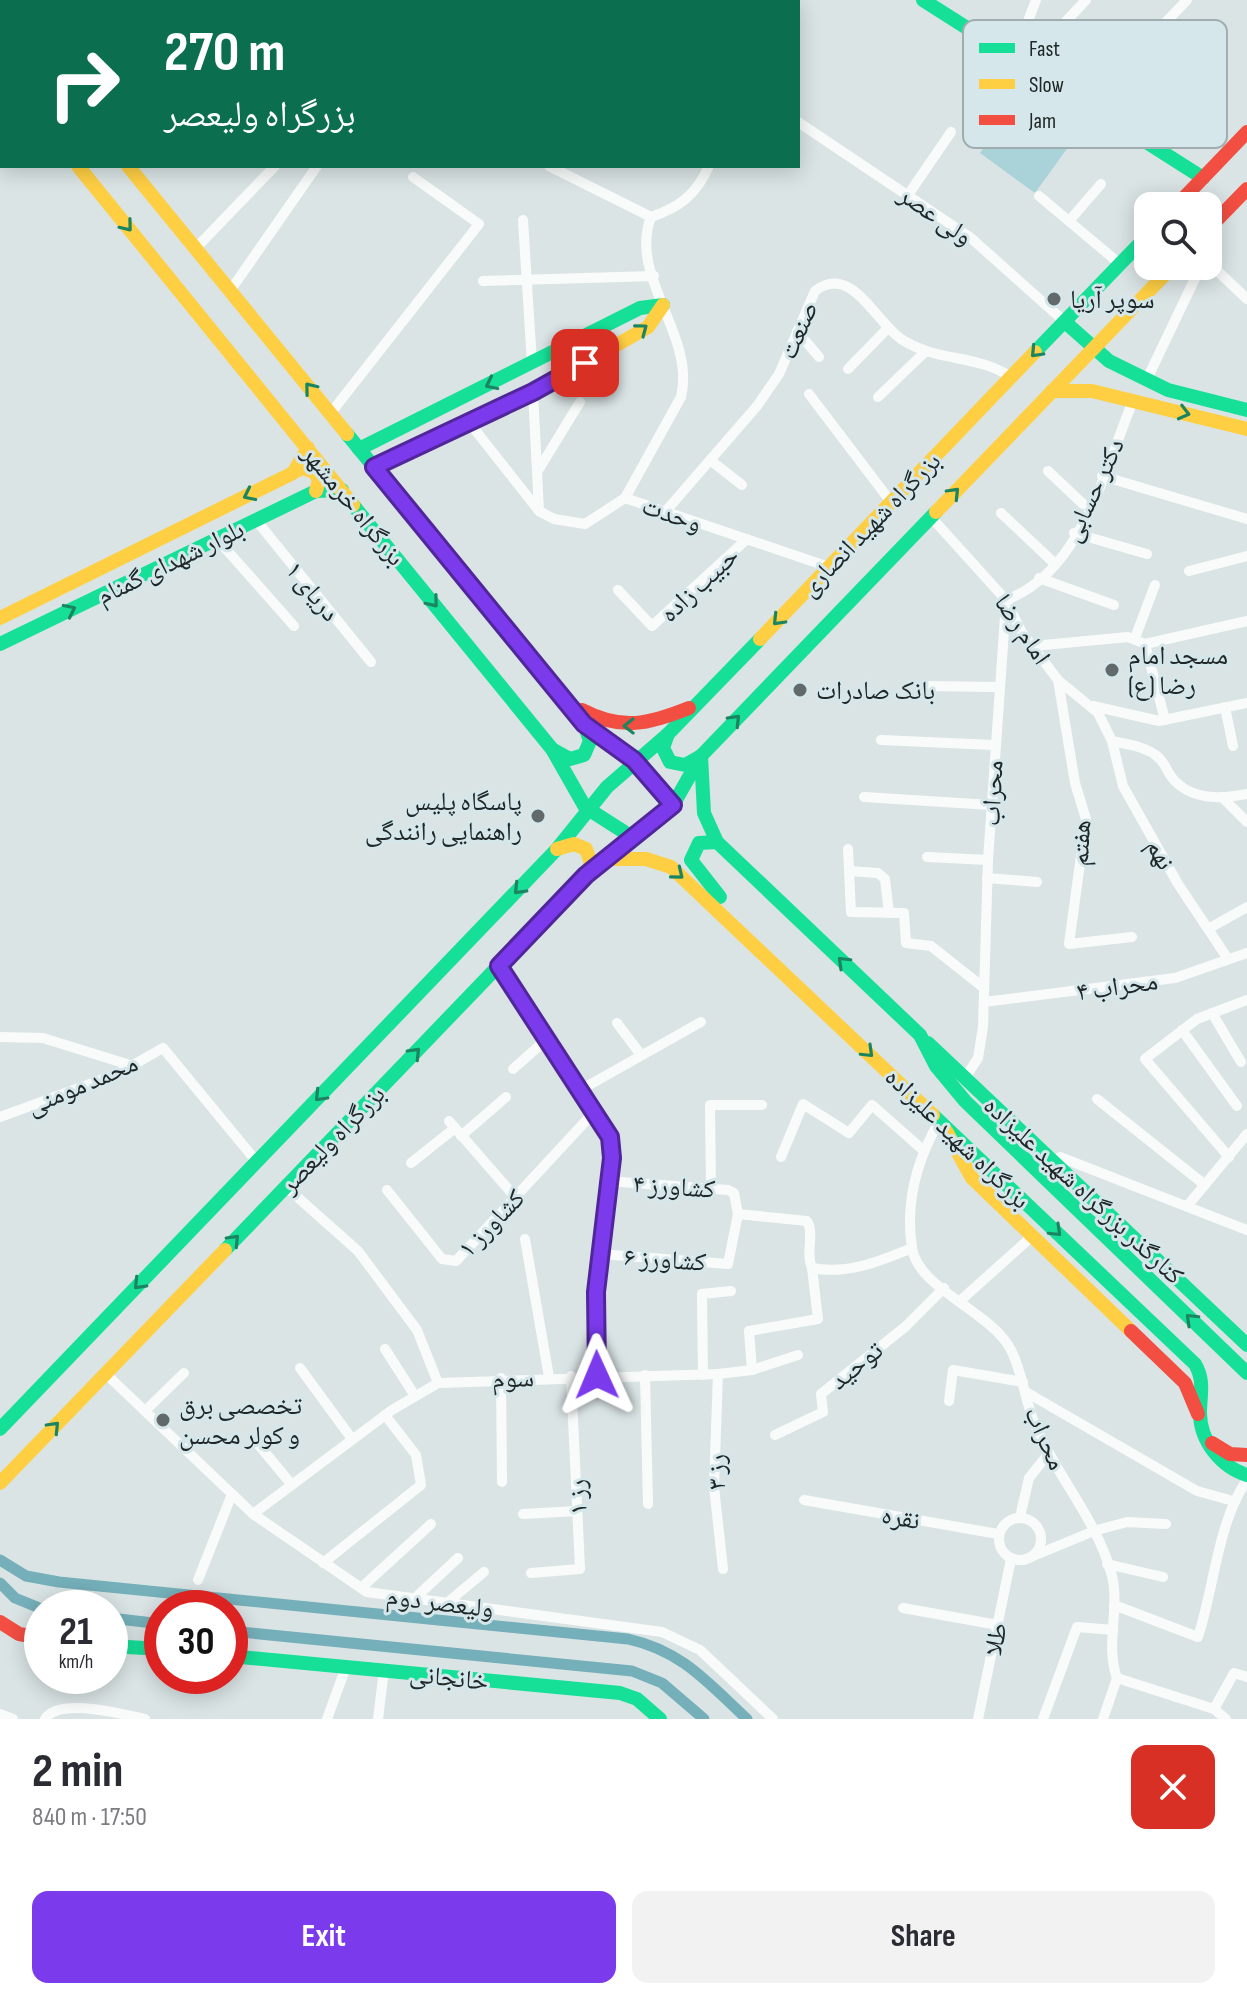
<!DOCTYPE html>
<meta charset="utf-8">
<style>
:root{--surface:#fff;--page:#f2f2f3;--text:#2b2b33;--muted:#7c7c81;--accent:#7c3aed}
body{margin:0;font-family:"Sofia Sans Condensed","Noto Naskh Arabic",sans-serif;background:var(--page);color:var(--text);height:100vh;display:flex;flex-direction:column;font-size:30px;white-space:nowrap}
*{box-sizing:border-box;margin:0}
p{font-size:26px;color:var(--muted)}
.icon{flex:none;width:44px;height:44px;fill:none;stroke:currentColor;stroke-width:2;stroke-linecap:round;stroke-linejoin:round}
.map{position:relative;height:1719px;overflow:hidden}
.sheet{display:flex;flex-direction:column;background:var(--surface);flex:1}
.sheet>*{flex:none}
.banner{position:absolute;left:0px;top:0px;width:800px;height:168px;box-shadow:0 4px 20px #0003;background:#0b6e4f;color:#fff;overflow:hidden}
.controls{position:absolute;left:1134px;top:192px;display:grid;gap:16px}
.controls a{display:grid;place-items:center;width:88px;height:88px;border-radius:16px;background:var(--surface);box-shadow:0 4px 20px #0003;font-size:40px}
.speed{position:absolute;left:24px;top:1590px;display:flex;gap:16px;font-size:40px;font-weight:700;text-align:center}
.speed>*{display:grid;place-content:center;width:104px;height:104px;border-radius:50%;background:var(--surface);box-shadow:0 4px 20px #0003;line-height:1}
.speed small{font-size:20px;font-weight:400}
.speed .limit{border:12px solid #d22;background:#fff;color:#111}
.pin{position:absolute;display:grid;place-items:center;width:68px;height:68px;color:#fff;margin:-34px;border-radius:16px;box-shadow:0 4px 12px #0006}
.me{position:absolute;width:88px;margin:-44px;rotate:359deg;stroke-linejoin:round;filter:drop-shadow(0 0 6px #0008)}
.turn{display:flex;align-items:center;gap:28px;height:168px;padding:0 32px;font-size:36px}
.turn .icon{width:104px;height:104px;stroke-width:2.5}
.turn b{display:block;font-size:56px;line-height:68px}
.round{display:grid;place-items:center;flex:none;width:84px;height:84px;border-radius:16px;background:var(--page)}
.head{display:flex;align-items:center;justify-content:space-between;height:136px;padding:0 32px}
h1{font-size:48px;font-weight:700;line-height:60px}
.cta{display:flex;gap:16px;margin-top:auto;padding:16px 32px}
.cta a{flex:1;height:92px;border-radius:16px;background:var(--accent);color:#fff;font-size:32px;font-weight:700;line-height:92px;text-align:center}
.cta a+a{background:var(--page);color:var(--text)}
.map>svg:first-child{display:block}
</style>
<div class="map">
<svg width="1247" height="1719" viewBox="0 0 1247 1719">
<rect width="100%" height="100%" fill="#dae4e5"/>
<path fill="#aad2d9" d="M 1031,77 L 1087,121 L 1035,193 L 980,153 Z"/>
<g fill="none" stroke-linecap="round" stroke-linejoin="round">
<g stroke="#75b0ba" stroke-width="11">
<path d="M 0,1560 L 26,1576 L 59,1582 L 628,1639 C 682,1651 707,1682 747,1719"/>
<path d="M 0,1583 L 15,1598 L 42,1609"/>
<path d="M 110,1618 L 162,1624"/>
<path d="M 230,1631 L 632,1671 L 662,1683 L 704,1719"/>
</g>
<g stroke="#f9fbfb" stroke-width="10">
<path d="M 165,0 L 166,2"/>
<path d="M 274,0 L 275,2"/>
<path d="M 326,0 L 328,2"/>
<path d="M 712,0 L 716,2"/>
<path d="M 206,2 L 208,0"/>
<path d="M 256,2 L 258,0"/>
<path d="M 601,2 L 602,0"/>
<path d="M 752,2 L 753,0"/>
<path d="M 1014,58 L 1036,0"/>
<path d="M 1087,104 L 1187,0"/>
<path d="M 798,122 L 971,238 L 1065,322"/>
<path d="M 980,142 L 1025,65 L 1086,0"/>
<path d="M 549,166 L 651,217"/>
<path d="M 908,195 L 951,132"/>
<path d="M 1039,196 L 1120,264"/>
<path d="M 523,220 L 532,364"/>
<path d="M 1069,221 L 1101,184"/>
<path d="M 195,249 L 275,166"/>
<path d="M 1208,262 L 1247,299"/>
<path d="M 483,281 L 654,276"/>
<path d="M 230,291 L 317,166"/>
<path d="M 797,331 L 819,357"/>
<path d="M 848,369 L 888,328"/>
<path d="M 1147,379 L 1201,266"/>
<path d="M 533,392 L 539,511"/>
<path d="M 809,394 L 891,502"/>
<path d="M 878,397 L 924,353"/>
<path d="M 330,414 L 479,224 L 413,177"/>
<path d="M 468,421 L 539,511 L 554,519 L 585,524 L 625,498 L 681,397 C 696,335 628,277 651,217 C 680,207 696,195 709,166"/>
<path d="M 710,460 L 742,485"/>
<path d="M 539,469 L 580,402"/>
<path d="M 1048,471 L 1083,504"/>
<path d="M 1102,476 L 1247,519"/>
<path d="M 625,498 L 829,567"/>
<path d="M 665,512 L 757,406 L 779,374 L 815,291 C 851,263 874,320 901,339 C 936,362 976,354 1011,377"/>
<path d="M 1001,513 L 1052,561"/>
<path d="M 931,517 L 1006,600 L 1021,631 L 1058,680 L 1098,713 L 1112,741 L 1123,786 L 1178,884 L 1228,959"/>
<path d="M 256,520 L 371,662"/>
<path d="M 1074,533 L 1147,554"/>
<path d="M 217,539 L 294,626"/>
<path d="M 1189,571 L 1247,556"/>
<path d="M 1039,578 L 1114,605"/>
<path d="M 618,590 L 652,626 L 747,539"/>
<path d="M 1006,600 C 1082,572 1105,468 1133,401"/>
<path d="M 1135,638 L 1155,585"/>
<path d="M 1145,644 L 1165,720"/>
<path d="M 1033,646 L 1128,637 L 1145,644 L 1247,621"/>
<path d="M 1058,680 L 1075,783 L 1086,819 L 1069,944 L 1132,937"/>
<path d="M 924,686 L 998,687"/>
<path d="M 1093,706 L 1159,721 L 1247,703"/>
<path d="M 1225,707 L 1233,746"/>
<path d="M 881,740 L 994,745"/>
<path d="M 1112,741 C 1127,744 1149,747 1160,759 C 1166,765 1168,774 1174,780 C 1192,800 1223,799 1247,794"/>
<path d="M 864,797 L 991,805"/>
<path d="M 1222,797 L 1247,822"/>
<path d="M 848,849 L 851,912 L 904,913 L 906,943 L 931,946 L 984,988"/>
<path d="M 927,857 L 988,860"/>
<path d="M 849,871 L 878,873 L 885,879 L 889,913"/>
<path d="M 987,878 L 1037,882"/>
<path d="M 1208,929 L 1247,907"/>
<path d="M 499,966 L 610,1137 L 612,1158 L 596,1292 L 597,1375"/>
<path d="M 984,1002 L 1175,978 L 1247,953"/>
<path d="M 1212,1013 L 1241,1062"/>
<path d="M 617,1023 L 641,1055"/>
<path d="M 1182,1030 L 1237,1106"/>
<path d="M 0,1037 L 43,1038 L 130,1065"/>
<path d="M 513,1069 L 548,1038"/>
<path d="M 965,1078 L 978,1058 L 983,1027 L 988,860 L 1006,602"/>
<path d="M 582,1089 L 701,1022"/>
<path d="M 1097,1099 L 1205,1185"/>
<path d="M 0,1117 L 117,1074 L 163,1048 L 257,1162"/>
<path d="M 940,1120 C 917,1159 905,1202 912,1248 C 918,1289 991,1311 1011,1350 C 1023,1374 1025,1401 1035,1425 C 1057,1477 1098,1521 1112,1576 C 1120,1609 1105,1646 1117,1678 L 1214,1709 L 1226,1719"/>
<path d="M 449,1121 L 516,1198"/>
<path d="M 461,1136 L 506,1097"/>
<path d="M 781,1157 L 803,1104 L 849,1133 L 872,1105 L 923,1150"/>
<path d="M 1229,1157 L 1145,1059 L 1197,1019 L 1247,1000"/>
<path d="M 1053,1161 L 1060,1157 L 1247,1230"/>
<path d="M 411,1163 L 455,1128"/>
<path d="M 607,1181 L 728,1190 L 734,1193 L 738,1214 L 807,1221 C 815,1234 805,1253 812,1268 C 847,1275 880,1261 912,1248"/>
<path d="M 286,1187 L 358,1251 L 417,1330 L 438,1383"/>
<path d="M 711,1189 L 710,1105 L 762,1105"/>
<path d="M 387,1190 L 442,1259 L 456,1261 L 596,1110"/>
<path d="M 1188,1205 L 1247,1134"/>
<path d="M 525,1239 L 549,1377"/>
<path d="M 600,1254 L 728,1264 L 738,1214"/>
<path d="M 960,1301 L 1029,1239"/>
<path d="M 385,1349 L 415,1396"/>
<path d="M 300,1368 L 352,1439"/>
<path d="M 752,1370 L 798,1355"/>
<path d="M 106,1374 L 253,1514 L 367,1592 L 662,1632 L 700,1650 L 773,1719"/>
<path d="M 718,1374 L 714,1487 L 723,1569"/>
<path d="M 645,1375 L 648,1504"/>
<path d="M 703,1375 L 702,1294 L 731,1291"/>
<path d="M 501,1378 L 502,1482"/>
<path d="M 1026,1392 L 1197,1491 L 1233,1501"/>
<path d="M 949,1401 L 953,1370 L 1023,1382"/>
<path d="M 145,1411 L 184,1373"/>
<path d="M 775,1435 L 823,1412 L 821,1394 L 905,1327 L 944,1288"/>
<path d="M 258,1444 L 292,1485"/>
<path d="M 804,1500 L 998,1534"/>
<path d="M 253,1514 L 392,1410 L 438,1383 L 718,1374 L 752,1370 L 749,1331 L 818,1319 L 812,1268"/>
<path d="M 523,1514 L 577,1511"/>
<path d="M 1020,1517 L 1029,1478 L 1049,1453"/>
<circle cx="1020" cy="1539" r="21"/>
<path d="M 1026,1559 L 1094,1531 L 1127,1522 L 1166,1524"/>
<path d="M 323,1563 L 421,1485 L 416,1455 L 385,1415"/>
<path d="M 1107,1564 L 1163,1577"/>
<path d="M 531,1573 L 580,1569 L 571,1376"/>
<path d="M 198,1580 L 232,1494"/>
<path d="M 361,1588 L 431,1524"/>
<path d="M 413,1600 L 458,1558"/>
<path d="M 447,1603 L 484,1572"/>
<path d="M 1114,1605 L 1198,1637 C 1214,1588 1218,1521 1247,1480"/>
<path d="M 903,1608 L 998,1625"/>
<path d="M 1214,1709 L 1234,1673 L 1247,1677"/>
<path d="M 0,1714 L 13,1719"/>
<path d="M 45,1719 C 59,1697 121,1714 145,1719"/>
<path d="M 327,1719 L 346,1667"/>
<path d="M 378,1719 L 384,1670"/>
<path d="M 978,1719 L 1011,1559"/>
<path d="M 1043,1719 L 1077,1627 L 1113,1630"/>
<path d="M 1103,1719 L 1117,1678"/>
</g>
<g stroke="#16e098" stroke-width="14">
<path d="M 923,0 L 1203,178"/>
<path d="M 0,70 L 2,72"/>
<path d="M 1065,322 L 1109,361 L 1168,390 L 1247,410"/>
<path d="M 1035,352 L 1148,235"/>
<path d="M 347,434 L 584,724 L 634,760 L 673,805"/>
<path d="M 359,449 L 640,308 L 663,305"/>
<path d="M 353,505 L 552,749 L 585,807 L 632,837"/>
<path d="M 0,644 L 316,491 L 342,490"/>
<path d="M 668,734 L 663,748 L 670,762 L 685,765 L 701,756"/>
<path d="M 552,749 L 570,759 L 584,755 L 590,741 L 584,724"/>
<path d="M 701,756 L 704,813 L 717,842 L 920,1035 L 936,1066 L 965,1101 L 1247,1373"/>
<path d="M 717,842 L 699,843 L 691,860 L 720,897"/>
<path d="M 928,1043 L 1247,1345"/>
<path d="M 933,1115 L 1195,1364 C 1205,1381 1200,1395 1200,1413 C 1200,1441 1221,1467 1247,1475"/>
<path d="M 225,1250 L 586,875 L 673,805 L 701,756 L 936,512"/>
<path d="M 0,1429 L 557,849 L 607,787 L 668,734 L 760,639"/>
<path d="M 110,1646 L 162,1649"/>
<path d="M 230,1656 L 620,1693 L 637,1699 L 660,1719"/>
</g>
<g stroke="#ffcf43" stroke-width="14">
<path d="M 0,10 L 2,12"/>
<path d="M 78,166 L 353,505"/>
<path d="M 128,166 L 347,434"/>
<path d="M 1052,391 L 1092,391 L 1247,429"/>
<path d="M 374,467 L 564,375 L 648,327 L 663,305"/>
<path d="M 296,471 L 304,468 L 315,473 L 319,480 L 316,491"/>
<path d="M 936,512 L 1173,266"/>
<path d="M 0,618 L 293,473 L 308,448"/>
<path d="M 760,639 L 1035,352"/>
<path d="M 557,849 L 574,844 L 586,849 L 591,863 L 586,875"/>
<path d="M 605,859 L 646,859 L 671,867 L 933,1115"/>
<path d="M 946,1131 L 972,1178 L 1131,1331"/>
<path d="M 0,1483 L 225,1250"/>
</g>
<g stroke="#f24e42" stroke-width="14">
<path d="M 1176,206 L 1247,132"/>
<path d="M 1208,229 L 1247,189"/>
<path d="M 582,710 C 622,731 649,724 689,708"/>
<path d="M 1131,1331 L 1185,1383 L 1198,1414"/>
<path d="M 1212,1443 L 1230,1454 L 1247,1455"/>
<path d="M 0,1622 L 19,1634 L 42,1638"/>
</g>
</g>
<defs><path id="oneway-chevron" d="M-2-3.5L2.5 0L-2 3.5" fill="none" stroke-width="1.6" stroke-linecap="round" stroke-linejoin="round" transform="scale(2)"/></defs>
<g stroke="#1b8460">
<use href="#oneway-chevron" transform="translate(127 226) rotate(51)"/>
<use href="#oneway-chevron" transform="translate(642 329) rotate(-37)"/>
<use href="#oneway-chevron" transform="translate(1036 352) rotate(134)"/>
<use href="#oneway-chevron" transform="translate(491 384) rotate(154)"/>
<use href="#oneway-chevron" transform="translate(310 388) rotate(-129)"/>
<use href="#oneway-chevron" transform="translate(1184 413) rotate(14)"/>
<use href="#oneway-chevron" transform="translate(954 493) rotate(-46)"/>
<use href="#oneway-chevron" transform="translate(249 495) rotate(154)"/>
<use href="#oneway-chevron" transform="translate(433 602) rotate(51)"/>
<use href="#oneway-chevron" transform="translate(70 610) rotate(-26)"/>
<use href="#oneway-chevron" transform="translate(778 620) rotate(134)"/>
<use href="#oneway-chevron" transform="translate(735 720) rotate(-46)"/>
<use href="#oneway-chevron" transform="translate(629 726) rotate(179)"/>
<use href="#oneway-chevron" transform="translate(678 874) rotate(39)"/>
<use href="#oneway-chevron" transform="translate(519 889) rotate(134)"/>
<use href="#oneway-chevron" transform="translate(843 962) rotate(-136)"/>
<use href="#oneway-chevron" transform="translate(868 1052) rotate(44)"/>
<use href="#oneway-chevron" transform="translate(415 1053) rotate(-46)"/>
<use href="#oneway-chevron" transform="translate(320 1096) rotate(134)"/>
<use href="#oneway-chevron" transform="translate(1056 1231) rotate(44)"/>
<use href="#oneway-chevron" transform="translate(234 1240) rotate(-46)"/>
<use href="#oneway-chevron" transform="translate(139 1284) rotate(134)"/>
<use href="#oneway-chevron" transform="translate(1191 1319) rotate(-136)"/>
<use href="#oneway-chevron" transform="translate(54 1427) rotate(-46)"/>
</g>
<g fill="none" stroke-linecap="round" stroke-linejoin="round">
<defs>
<path id="route" d="M 585,363 L 533,392 L 374,467 L 584,724 L 634,760 L 673,805 L 586,875 L 499,966 L 610,1137 L 612,1158 L 596,1292 L 597,1375"/>
</defs>
<use href="#route" stroke="#51269a" stroke-width="20"/>
<use href="#route" stroke="#7c3aed" stroke-width="14"/>
</g>
<g fill="#61696a" stroke="#d5e7ea" stroke-width="3">
<circle cx="1054" cy="299" r="8"/>
<circle cx="1112" cy="670" r="8"/>
<circle cx="800" cy="690" r="8"/>
<circle cx="538" cy="816" r="8"/>
<circle cx="163" cy="1420" r="8"/>
</g>
<g text-anchor="middle" stroke-width="6" stroke-linejoin="round" paint-order="stroke">
<g font-size="26" fill="#202728" stroke="#d5e7ea">
<text transform="translate(936 215) rotate(35)" y="9">ولی عصر</text>
<text transform="translate(798 330) rotate(-66)" y="9">صنعت</text>
<text transform="translate(1093 490) rotate(-65)" y="9">دکتر حسابی</text>
<text transform="translate(354 505) rotate(51)" y="9">بزرگراه خرمشهر</text>
<text transform="translate(672 514) rotate(19)" y="9">وحدت</text>
<text transform="translate(870 524) rotate(-46)" y="9">بزرگراه شهید انصاری</text>
<text transform="translate(170 562) rotate(-26)" y="9">بلوار شهدای گمنام</text>
<text transform="translate(699 584) rotate(-43)" y="9">حبیب زاده</text>
<text transform="translate(313 591) rotate(51)" y="9">دریای ۱</text>
<text transform="translate(1023 629) rotate(56)" y="9">امام رضا</text>
<text transform="translate(992 793) rotate(-87)" y="9">محراب</text>
<text transform="translate(1080 843) rotate(-87)" y="9">هفتم</text>
<text transform="translate(1161 854) rotate(61)" y="9">نهم</text>
<text transform="translate(1117 986) rotate(-8)" y="9">محراب ۴</text>
<text transform="translate(82 1084) rotate(-23)" y="9">محمد مومنی</text>
<text transform="translate(958 1138) rotate(44)" y="9">بزرگراه شهید علیزاده</text>
<text transform="translate(332 1139) rotate(-46)" y="9">بزرگراه ولیعصر</text>
<text transform="translate(674 1186) rotate(4)" y="9">کشاورز ۴</text>
<text transform="translate(1084 1190) rotate(43)" y="9">کنارگذر بزرگراه شهید علیزاده</text>
<text transform="translate(491 1223) rotate(-46)" y="9">کشاورز ۱</text>
<text transform="translate(665 1259) rotate(4)" y="9">کشاورز ۶</text>
<text transform="translate(856 1365) rotate(-39)" y="9">توحید</text>
<text transform="translate(513 1378) rotate(-2)" y="9">سوم</text>
<text transform="translate(1046 1438) rotate(66)" y="9">محراب</text>
<text transform="translate(716 1472) rotate(-90)" y="9">رز ۳</text>
<text transform="translate(577 1497) rotate(-93)" y="9">رز ۱</text>
<text transform="translate(901 1517) rotate(10)" y="9">نقره</text>
<text transform="translate(440 1602) rotate(7)" y="9">ولیعصر دوم</text>
<text transform="translate(995 1639) rotate(-78)" y="9">طلا</text>
<text transform="translate(449 1677) rotate(6)" y="9">خانجانی</text>
</g>
<g font-size="26" fill="#202728" stroke="#d5e7ea" text-anchor="start">
<text x="1070" y="308">سوپر آریا</text>
<text x="1128" y="664">مسجد امام<tspan x="1128" dy="30">رضا (ع)</tspan></text>
<text x="816" y="699">بانک صادرات</text>
<text x="522" y="810" text-anchor="end">پاسگاه پلیس<tspan x="522" dy="30">راهنمایی رانندگی</tspan></text>
<text x="179" y="1414">تخصصی برق<tspan x="179" dy="30">و کولر محسن</tspan></text>
</g>
</g>
<rect x="963" y="20" width="264" height="128" rx="12" fill="#d5e7ea" stroke="#9fadb0" stroke-width="2"/>
<rect x="979" y="43" width="36" height="10" fill="#16e098"/>
<rect x="979" y="79" width="36" height="10" fill="#ffcf43"/>
<rect x="979" y="115" width="36" height="10" fill="#f24e42"/>
<g font-size="22" fill="#202728">
<text x="1029" y="56">Fast</text>
<text x="1029" y="92">Slow</text>
<text x="1029" y="128">Jam</text>
</g>
</svg>
<div class="controls">
<a><svg class="icon" aria-label="search" viewBox="0 0 24 24"><circle cx="10" cy="10" r="6"/><path d="M15 15l6 6"/></svg></a>
</div>
<div class="speed"><div>21<small>km/h</small></div><div class="limit">30</div></div>
<div class="pin" style="left:585px;top:363px;background:#d93025"><svg class="icon" aria-label="arrive" viewBox="0 0 24 24"><path d="M6 21V4h12l-3 4 3 4H6"/></svg></div>
<svg class="me" style="left:597px;top:1375px" viewBox="-20 -20 40 40"><path d="M0-17L14 15 0 8-14 15z" fill="#7c3aed" stroke="#fff" stroke-width="4"/></svg>
<div class="banner">
<div class="turn"><svg class="icon" aria-label="right" viewBox="0 0 24 24"><path d="M7 20v-9h11M14 6l5 5-5 5"/></svg><div><b>270 m</b>بزرگراه ولیعصر</div></div>
</div>
</div>
<section class="sheet">
<div class="head"><div><h1>2 min</h1><p>840 m · 17:50</p></div><a class="round" style="background:#d93025;color:#fff"><svg class="icon" aria-label="close" viewBox="0 0 24 24"><path d="M6 6l12 12M18 6L6 18"/></svg></a></div>
<div class="cta"><a>Exit</a><a>Share</a></div>
</section>
